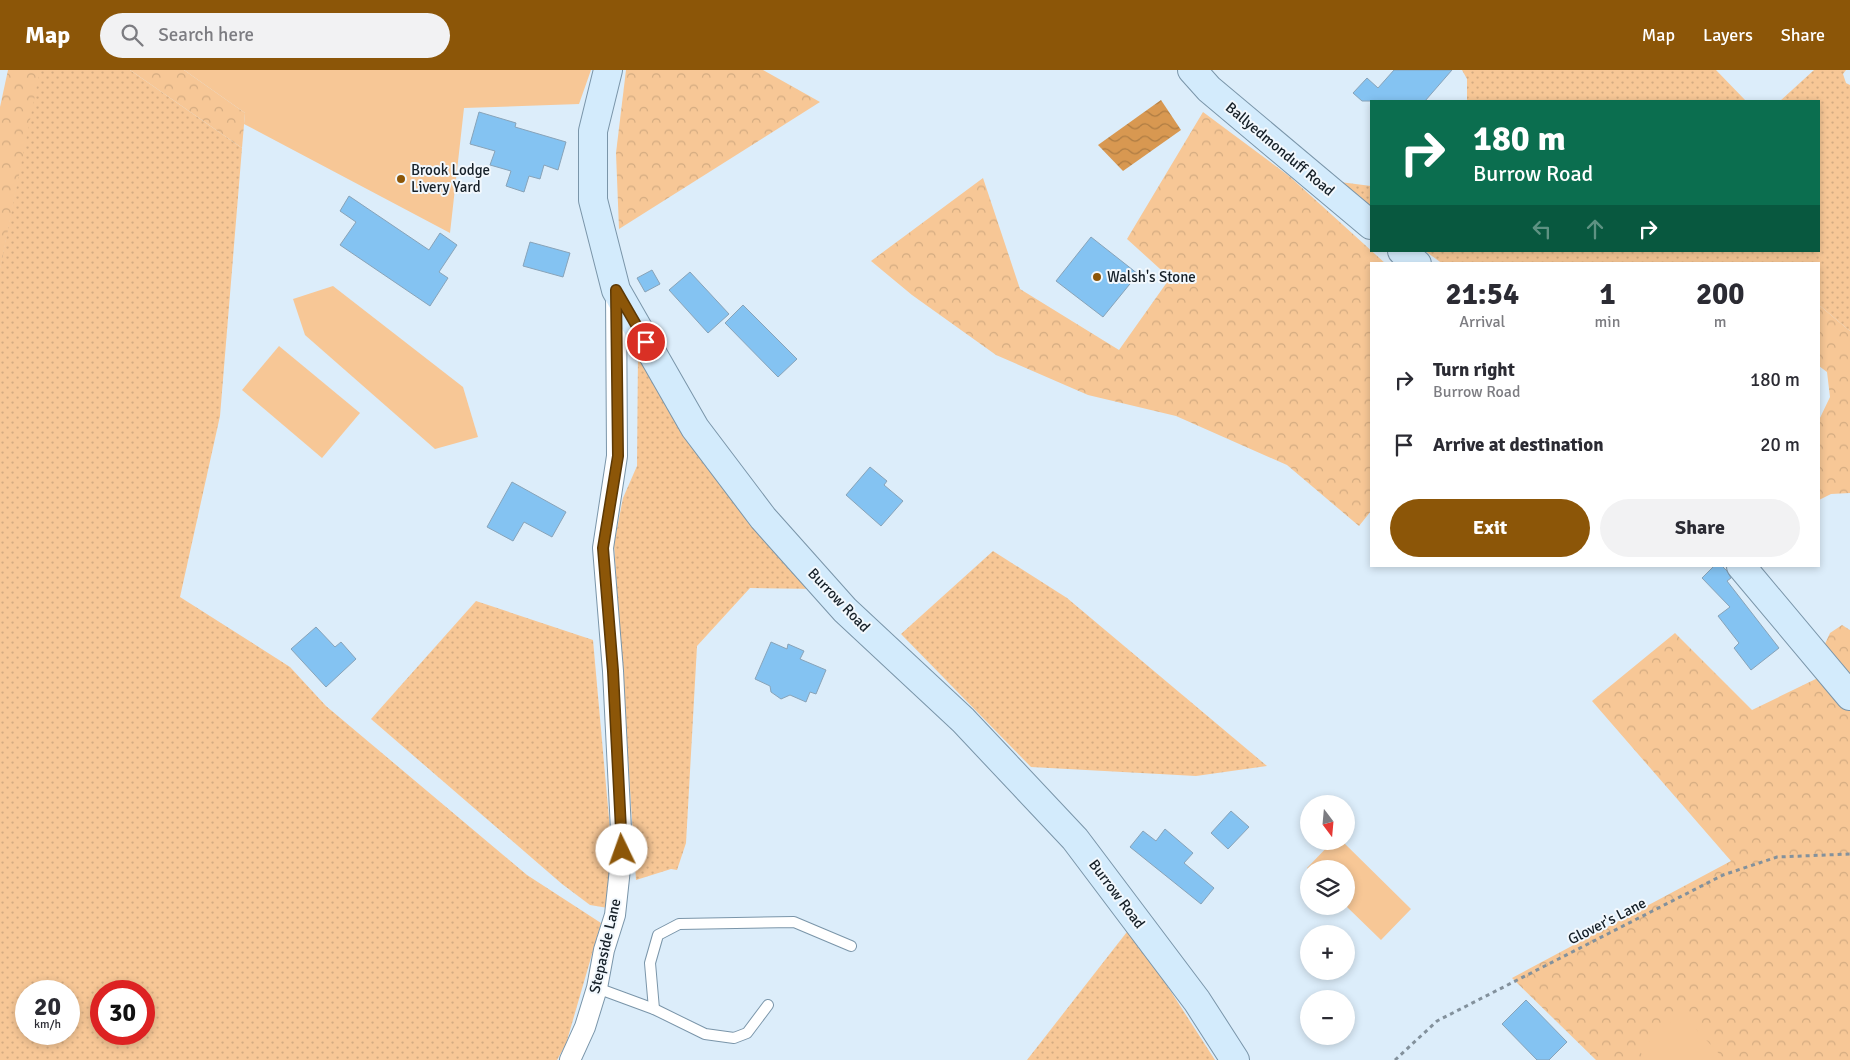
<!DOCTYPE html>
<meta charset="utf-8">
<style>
:root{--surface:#fff;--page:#f2f2f3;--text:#2b2b33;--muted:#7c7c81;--accent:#8c5608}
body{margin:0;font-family:Signika,sans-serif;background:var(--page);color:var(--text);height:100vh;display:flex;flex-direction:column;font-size:19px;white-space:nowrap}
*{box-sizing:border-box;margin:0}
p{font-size:16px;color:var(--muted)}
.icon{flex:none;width:28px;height:28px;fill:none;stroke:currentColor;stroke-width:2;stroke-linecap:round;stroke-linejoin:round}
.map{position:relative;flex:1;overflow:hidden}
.panel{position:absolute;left:1370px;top:192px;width:450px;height:305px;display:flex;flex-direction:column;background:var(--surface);border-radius:0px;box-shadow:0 2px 8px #0003}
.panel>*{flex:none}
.hud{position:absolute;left:1370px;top:30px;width:450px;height:152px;border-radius:0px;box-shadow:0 2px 8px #0003;background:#0b6e4f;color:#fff;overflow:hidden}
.needle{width:32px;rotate:164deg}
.fabs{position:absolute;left:1300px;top:725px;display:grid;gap:10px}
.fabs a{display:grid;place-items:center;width:55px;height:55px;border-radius:50%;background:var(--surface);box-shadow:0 2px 8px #0003;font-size:25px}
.speed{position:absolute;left:15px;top:910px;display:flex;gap:10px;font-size:25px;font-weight:700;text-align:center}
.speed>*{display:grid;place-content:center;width:65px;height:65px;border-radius:50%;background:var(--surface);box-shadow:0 2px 8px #0003;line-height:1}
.speed small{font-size:12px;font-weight:400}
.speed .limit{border:8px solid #d22;background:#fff;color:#111}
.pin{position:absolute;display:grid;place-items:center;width:42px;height:42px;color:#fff;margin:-21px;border:2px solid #fff;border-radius:50%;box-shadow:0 1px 5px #0007}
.me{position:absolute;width:55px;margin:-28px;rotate:357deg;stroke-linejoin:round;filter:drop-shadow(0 0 4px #0008)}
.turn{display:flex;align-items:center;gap:18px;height:105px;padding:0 20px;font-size:22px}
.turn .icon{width:65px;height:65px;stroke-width:2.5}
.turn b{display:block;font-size:35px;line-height:42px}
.lanes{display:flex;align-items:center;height:48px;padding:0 20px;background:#0003;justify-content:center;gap:25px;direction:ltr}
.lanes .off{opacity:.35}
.eta{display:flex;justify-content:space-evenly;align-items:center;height:85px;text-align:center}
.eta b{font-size:30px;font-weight:700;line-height:35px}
.primary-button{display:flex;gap:10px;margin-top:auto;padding:10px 20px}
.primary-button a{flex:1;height:58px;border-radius:30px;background:var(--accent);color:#fff;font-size:20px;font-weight:700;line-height:58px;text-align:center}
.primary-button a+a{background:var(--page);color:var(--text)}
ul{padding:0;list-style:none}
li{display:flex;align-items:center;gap:15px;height:65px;padding:0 20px}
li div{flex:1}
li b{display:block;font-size:19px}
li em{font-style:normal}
header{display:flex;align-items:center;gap:30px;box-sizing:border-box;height:70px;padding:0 25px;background:var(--accent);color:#fff}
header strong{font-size:24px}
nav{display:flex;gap:28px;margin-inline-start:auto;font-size:18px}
.search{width:350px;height:45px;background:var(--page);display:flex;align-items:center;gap:12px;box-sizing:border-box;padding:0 18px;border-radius:28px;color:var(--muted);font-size:19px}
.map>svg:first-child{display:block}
</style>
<header>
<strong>Map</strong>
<div class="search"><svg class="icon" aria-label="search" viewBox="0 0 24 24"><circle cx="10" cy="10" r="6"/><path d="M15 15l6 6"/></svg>Search here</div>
<nav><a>Map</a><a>Layers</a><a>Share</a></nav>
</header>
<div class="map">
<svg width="1850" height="990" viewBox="0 0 1850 990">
<defs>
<pattern id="grass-dots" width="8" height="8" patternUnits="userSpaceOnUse" patternTransform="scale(1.25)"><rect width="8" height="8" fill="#f7c796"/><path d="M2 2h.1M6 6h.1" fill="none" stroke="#d3ab81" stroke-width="1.8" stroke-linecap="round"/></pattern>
<pattern id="forest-crowns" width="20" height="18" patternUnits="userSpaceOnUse" patternTransform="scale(1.25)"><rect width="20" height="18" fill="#f7c796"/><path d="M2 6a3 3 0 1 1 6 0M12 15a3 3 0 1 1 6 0" fill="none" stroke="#d3ab81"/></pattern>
<pattern id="water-waves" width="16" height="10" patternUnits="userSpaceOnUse" patternTransform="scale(1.25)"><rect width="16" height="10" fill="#d89851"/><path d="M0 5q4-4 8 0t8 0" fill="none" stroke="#ae7c43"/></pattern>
</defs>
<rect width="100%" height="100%" fill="#dcedfa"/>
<g fill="url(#grass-dots)" fill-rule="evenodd">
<path d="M 39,0 L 130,0 L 242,78 L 220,346 L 180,527 L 290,597 L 326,636 L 527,805 L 601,853 L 566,974 L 557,990 L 0,990 L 0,198 ZM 26,921 L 69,921 L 69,964 L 26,964 ZM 101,921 L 144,921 L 144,964 L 101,964 Z"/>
<path d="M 1462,0 L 1716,0 L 1746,31 L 1467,31 L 1467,9 Z"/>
<path d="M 1814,0 L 1846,0 L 1843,4 L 1846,13 L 1850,15 L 1850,261 L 1819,235 L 1819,194 L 1443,194 L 1425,181 L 1819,181 L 1819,31 L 1780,31 Z"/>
<path d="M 1340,112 L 1371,116 L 1371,140 Z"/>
<path d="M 638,283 L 819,519 L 750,518 L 697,576 L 686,773 L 677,800 L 671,799 L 636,810 L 614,474 L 623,428 L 637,396 Z"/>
<path d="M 993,481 L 1067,528 L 1267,696 L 1196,706 L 1031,697 L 901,564 Z"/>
<path d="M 476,531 L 593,570 L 611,771 L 608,838 L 590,835 L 562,814 L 371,649 Z"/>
<path d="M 1130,858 L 1215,990 L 1027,990 Z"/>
</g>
<g fill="url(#forest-crowns)">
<path d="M 8,0 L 40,0 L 0,200 L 0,37 Z"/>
<path d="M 130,0 L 184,0 L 245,43 L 242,78 Z"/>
<path d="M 626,0 L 763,0 L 820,32 L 619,159 L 616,83 Z"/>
<path d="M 1203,42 L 1289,106 L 1386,194 L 1371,194 L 1371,441 L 1359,456 L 1287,395 L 1176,346 L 1088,325 L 996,285 L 912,225 L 871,191 L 983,108 L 1020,219 L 1119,280 L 1170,208 L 1127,169 Z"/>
<path d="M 1819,235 L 1850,261 L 1850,423 L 1831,424 L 1819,430 L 1819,350 L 1830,327 L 1827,302 L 1819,296 Z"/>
<path d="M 1842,555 L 1850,560 L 1850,613 L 1824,576 L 1830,563 Z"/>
<path d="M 1675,563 L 1752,640 L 1822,606 L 1850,641 L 1850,990 L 1596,990 L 1512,908 L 1731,791 L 1592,631 Z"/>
</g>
<g fill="#f7c796">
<path d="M 184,0 L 591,0 L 579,34 L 464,38 L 450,163 L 244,54 L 245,43 Z"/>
<path d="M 333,216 L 463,317 L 478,367 L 435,379 L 305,265 L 293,229 Z"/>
<path d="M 279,276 L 360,343 L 322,388 L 242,320 Z"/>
<path d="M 1333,771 L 1342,771 L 1411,839 L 1381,870 L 1346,836 L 1346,799 L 1309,800 L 1307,798 Z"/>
<path d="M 1681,943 L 1725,990 L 1647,990 L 1639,981 Z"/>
</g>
<path fill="url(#water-waves)" d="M 1161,30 L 1181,60 L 1123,101 L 1098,75 Z"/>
<g fill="#84c3f2" stroke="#88a3b8">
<path d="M 1394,0 L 1452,0 L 1425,31 L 1362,31 L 1353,23 L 1367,8 L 1378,18 Z"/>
<path d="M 479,42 L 516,53 L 515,57 L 566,72 L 558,100 L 544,95 L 540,109 L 529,106 L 524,122 L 506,116 L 511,101 L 490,95 L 495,81 L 470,74 Z"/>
<path d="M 349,126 L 429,180 L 440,163 L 457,175 L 439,202 L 448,208 L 430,236 L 340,175 L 356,152 L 340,141 Z"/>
<path d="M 1091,167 L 1138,204 L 1103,247 L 1056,211 Z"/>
<path d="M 530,172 L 570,183 L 563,207 L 523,196 Z"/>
<path d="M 652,200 L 660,214 L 645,222 L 637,208 Z"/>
<path d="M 690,202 L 729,244 L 708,263 L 669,220 Z"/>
<path d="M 743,235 L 797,289 L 778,307 L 725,253 Z"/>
<path d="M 870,397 L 887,411 L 884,415 L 903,431 L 881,456 L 846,425 Z"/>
<path d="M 512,412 L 566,442 L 552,467 L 524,452 L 513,471 L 487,457 Z"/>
<path d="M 1714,496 L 1722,496 L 1727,501 L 1731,508 L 1727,511 L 1779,578 L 1751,600 L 1734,578 L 1739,573 L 1718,546 L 1730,537 L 1702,508 Z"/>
<path d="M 316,557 L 335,577 L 341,572 L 356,589 L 326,617 L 291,579 Z"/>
<path d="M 771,572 L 787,579 L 788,574 L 804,581 L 800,589 L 826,600 L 816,624 L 810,622 L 806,632 L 790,625 L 781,629 L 771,622 L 770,616 L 755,609 Z"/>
<path d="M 1231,741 L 1249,757 L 1228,779 L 1211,763 Z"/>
<path d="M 1165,759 L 1193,783 L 1184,793 L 1214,818 L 1201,834 L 1130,777 L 1143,761 L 1156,771 Z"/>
<path d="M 1526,930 L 1567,972 L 1549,990 L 1537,990 L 1502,954 Z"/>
</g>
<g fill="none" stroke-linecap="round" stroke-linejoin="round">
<defs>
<g id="lane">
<path d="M 597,918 L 654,939 L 705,964 L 734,968 L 747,963 L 768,935"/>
<path d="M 654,939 L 650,893 L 658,865 L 679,854 L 794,852 L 851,876"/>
</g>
<path id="street" d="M 570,990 L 585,957 L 597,918 L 604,880 L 615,845 L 622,780 L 613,601 L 603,478 L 617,386 L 616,222"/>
<g id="secondary">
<path d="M 608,0 L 593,61 L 593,130 L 616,220 L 695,358 L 763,448 L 845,540 L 963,650 L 1075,769 L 1197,931 L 1235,990"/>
<path d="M 1192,0 L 1209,19 L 1371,155"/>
<path d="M 1402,181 L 1417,194"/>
<path d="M 1741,496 L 1850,626"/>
</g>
</defs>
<use href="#lane" stroke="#7a95a9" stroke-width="12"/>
<use href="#street" stroke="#7a95a9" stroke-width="22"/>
<use href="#secondary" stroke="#7a95a9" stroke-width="30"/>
<path stroke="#83919c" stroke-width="3" stroke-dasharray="4 4" stroke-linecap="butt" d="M 1395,990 L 1437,951 L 1723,805 L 1777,787 L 1850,784"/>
<use href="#lane" stroke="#fff" stroke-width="10"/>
<use href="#street" stroke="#fff" stroke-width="20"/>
<use href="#secondary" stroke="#d3ebfc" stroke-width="28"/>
</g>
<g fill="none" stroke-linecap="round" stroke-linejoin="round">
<defs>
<path id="route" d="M 622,780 L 613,601 L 603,478 L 618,386 L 616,220 L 646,272"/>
</defs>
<use href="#route" stroke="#5b3805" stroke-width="12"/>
<use href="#route" stroke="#8c5608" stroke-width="9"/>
</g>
<g fill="#8c5608" stroke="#f2f8fd" stroke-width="2">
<circle cx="401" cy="109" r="5"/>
<circle cx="1097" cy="207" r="5"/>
</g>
<g text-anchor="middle" stroke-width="4" stroke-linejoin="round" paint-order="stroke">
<g font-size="15" fill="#162028" stroke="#f2f8fd">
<text transform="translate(1280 79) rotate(40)" y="5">Ballyedmonduff Road</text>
<text transform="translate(839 530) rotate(46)" y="5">Burrow Road</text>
<text transform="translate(1117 824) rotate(53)" y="5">Burrow Road</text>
<text transform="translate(1607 851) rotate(-27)" y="5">Glover's Lane</text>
<text transform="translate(605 876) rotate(-77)" y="5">Stepaside Lane</text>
</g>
<g font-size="15" fill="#162028" stroke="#f2f8fd" text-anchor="start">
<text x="411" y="105">Brook Lodge<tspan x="411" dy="17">Livery Yard</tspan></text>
<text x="1107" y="212">Walsh's Stone</text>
</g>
</g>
</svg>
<div class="fabs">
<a><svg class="needle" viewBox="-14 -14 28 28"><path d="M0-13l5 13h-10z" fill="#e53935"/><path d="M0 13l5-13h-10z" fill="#7c7c81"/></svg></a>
<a><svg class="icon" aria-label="layers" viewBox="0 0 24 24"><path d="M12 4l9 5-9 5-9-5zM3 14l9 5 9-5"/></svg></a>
<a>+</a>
<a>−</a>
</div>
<div class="speed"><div>20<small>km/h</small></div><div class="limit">30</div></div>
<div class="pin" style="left:646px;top:272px;background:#d93025"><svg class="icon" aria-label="arrive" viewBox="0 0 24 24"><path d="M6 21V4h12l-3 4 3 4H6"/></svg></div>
<svg class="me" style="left:622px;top:780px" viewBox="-20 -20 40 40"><circle r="19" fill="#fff"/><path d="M0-13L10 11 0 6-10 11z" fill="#8c5608"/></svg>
<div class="hud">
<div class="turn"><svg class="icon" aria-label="right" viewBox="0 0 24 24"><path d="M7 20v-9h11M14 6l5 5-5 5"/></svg><div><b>180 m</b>Burrow Road</div></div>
<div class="lanes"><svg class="icon off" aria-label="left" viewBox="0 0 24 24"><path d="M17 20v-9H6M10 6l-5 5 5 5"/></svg><svg class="icon off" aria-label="ahead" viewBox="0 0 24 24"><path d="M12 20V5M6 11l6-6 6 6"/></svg><svg class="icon" aria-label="right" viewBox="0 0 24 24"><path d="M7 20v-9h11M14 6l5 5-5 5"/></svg></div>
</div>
<section class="panel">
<div class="eta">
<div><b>21:54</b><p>Arrival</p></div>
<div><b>1</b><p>min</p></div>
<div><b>200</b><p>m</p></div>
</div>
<ul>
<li><svg class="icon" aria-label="right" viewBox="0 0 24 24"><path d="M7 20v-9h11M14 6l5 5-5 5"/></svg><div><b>Turn right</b><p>Burrow Road</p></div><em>180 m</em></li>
<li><svg class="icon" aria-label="arrive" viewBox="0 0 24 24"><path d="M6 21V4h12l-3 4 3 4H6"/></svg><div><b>Arrive at destination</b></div><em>20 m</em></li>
</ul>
<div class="primary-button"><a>Exit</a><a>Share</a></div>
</section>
</div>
